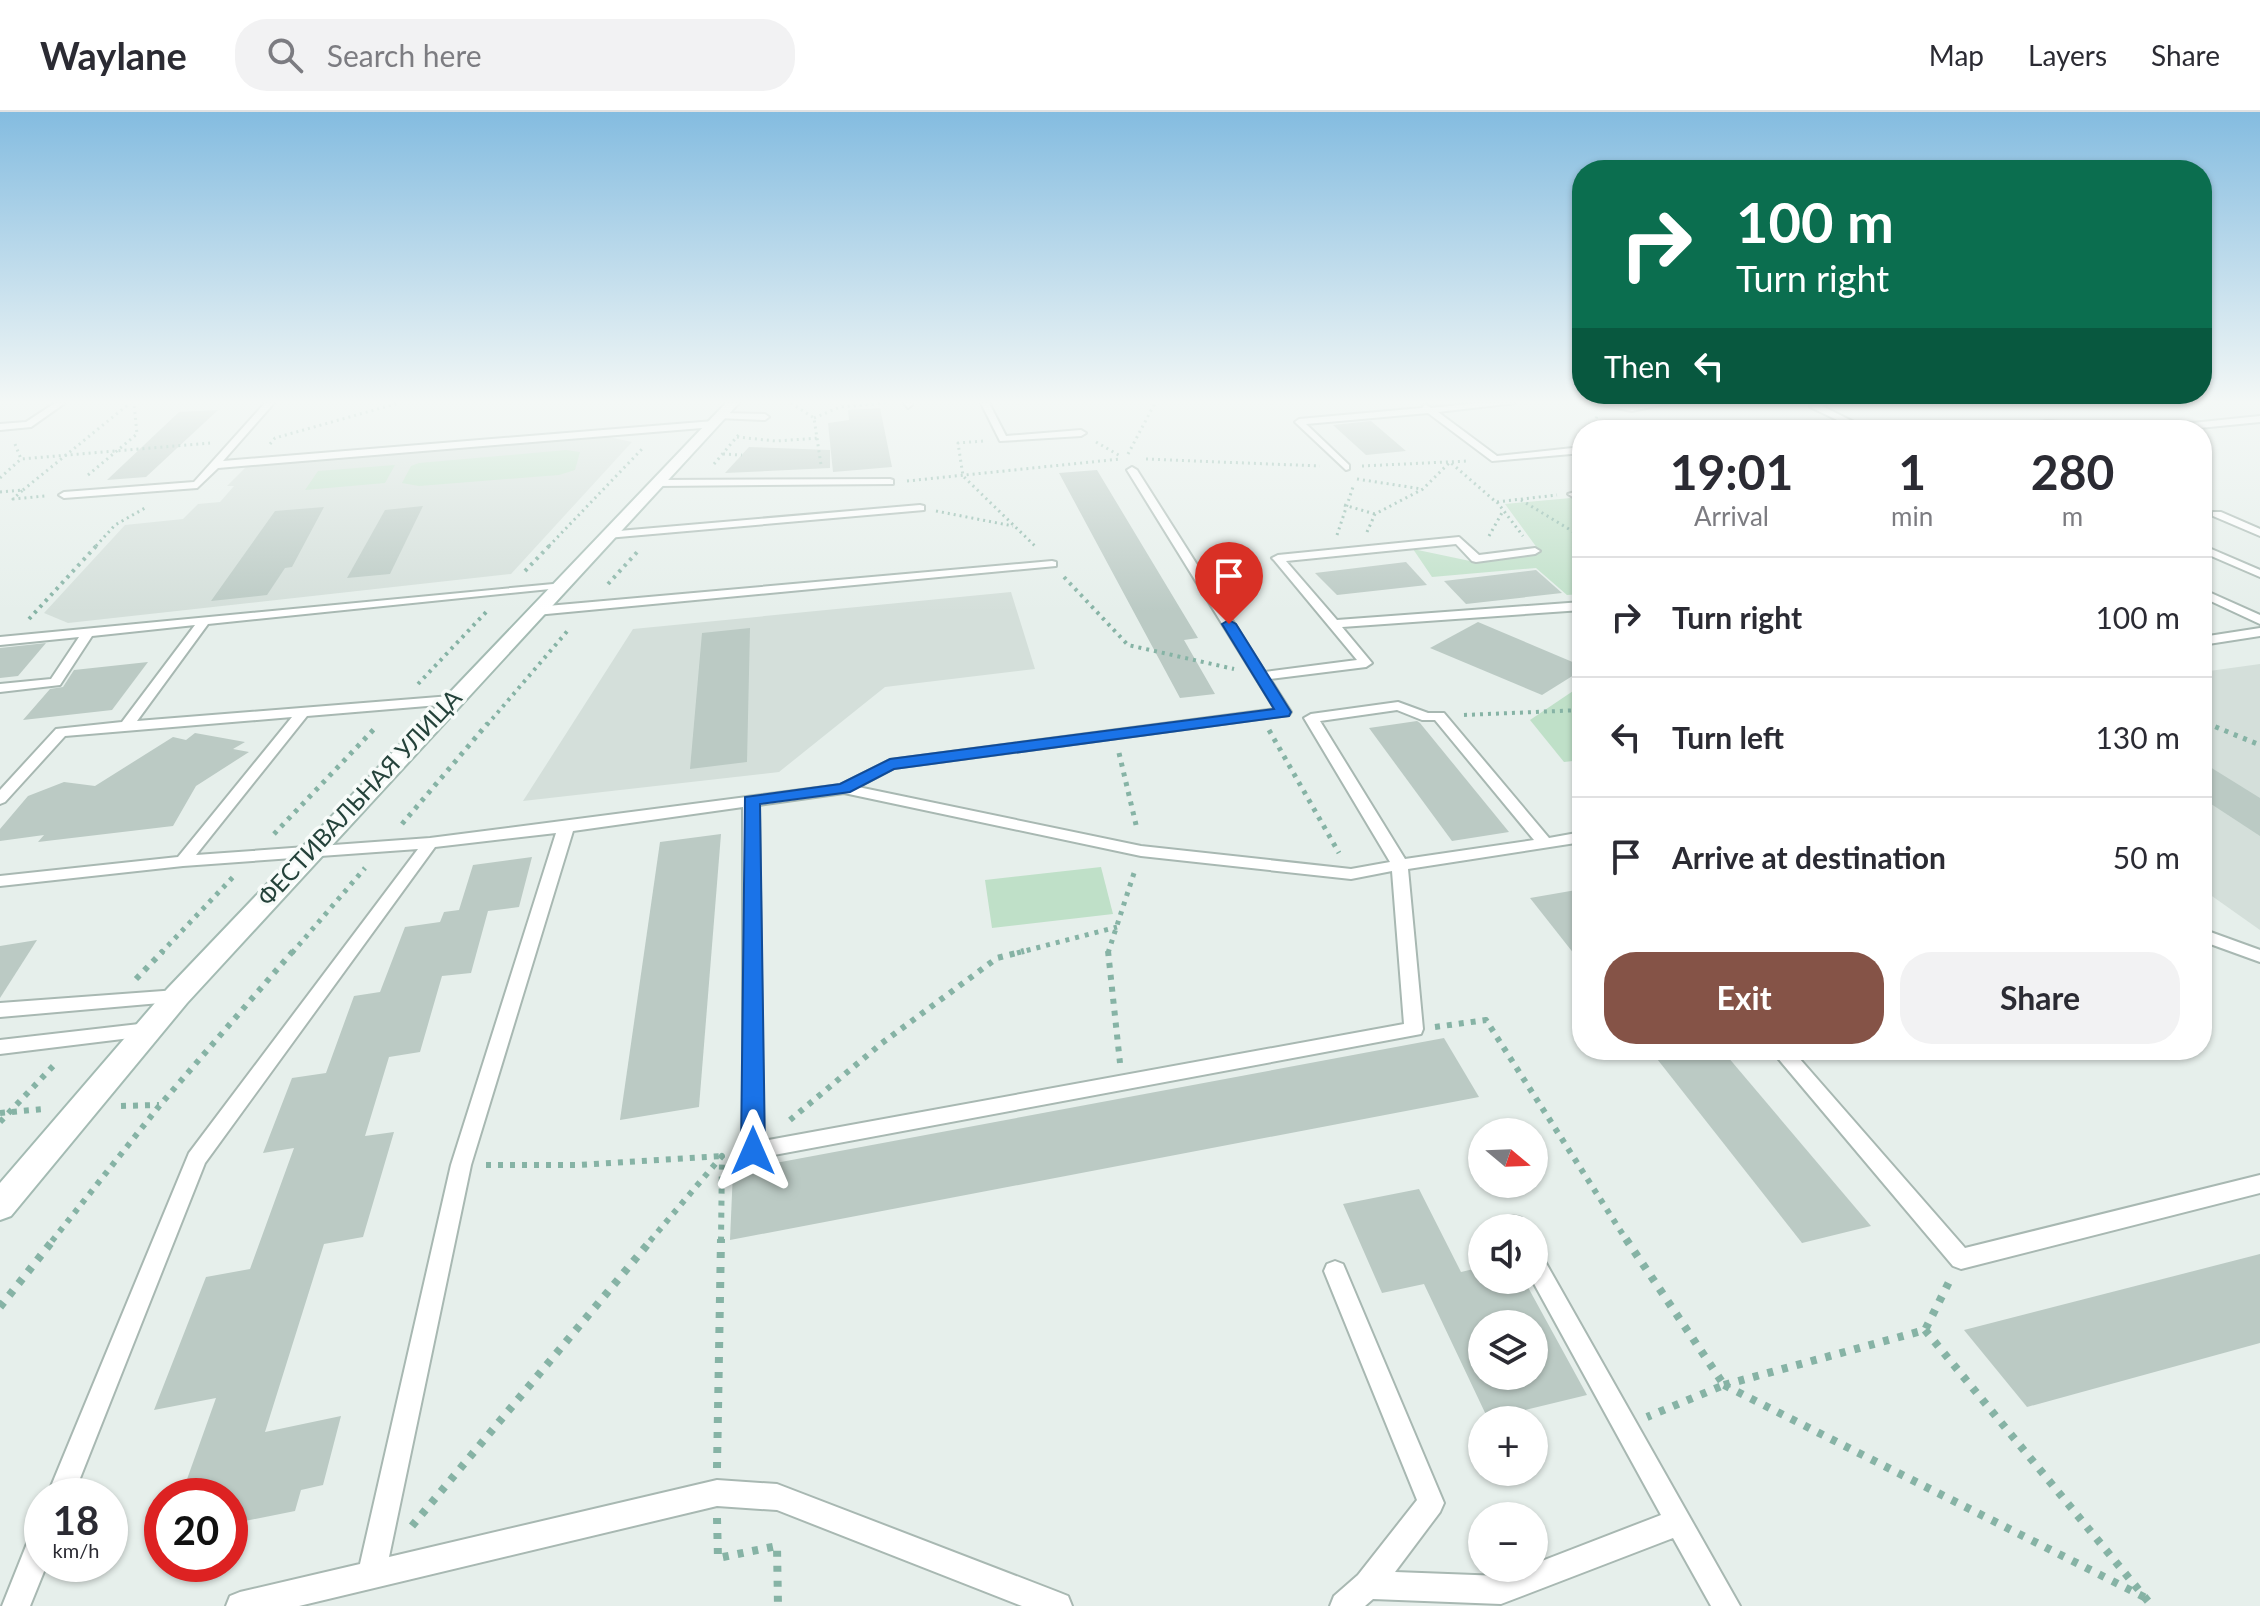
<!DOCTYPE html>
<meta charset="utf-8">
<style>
:root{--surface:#fff;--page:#f2f2f3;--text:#2b2b33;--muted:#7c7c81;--line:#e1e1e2;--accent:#855347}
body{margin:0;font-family:Lato,sans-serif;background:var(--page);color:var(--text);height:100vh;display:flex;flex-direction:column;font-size:30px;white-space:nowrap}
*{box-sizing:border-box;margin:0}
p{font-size:26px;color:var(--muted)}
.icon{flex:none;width:44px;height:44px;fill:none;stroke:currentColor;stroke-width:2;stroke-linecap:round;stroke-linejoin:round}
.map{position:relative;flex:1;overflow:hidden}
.panel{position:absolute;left:1572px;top:308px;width:640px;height:640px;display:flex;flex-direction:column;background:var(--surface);border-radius:32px;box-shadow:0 2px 6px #0004}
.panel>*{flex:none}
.top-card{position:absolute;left:1572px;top:48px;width:640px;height:244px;border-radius:32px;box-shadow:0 2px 6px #0004;background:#0b6e4f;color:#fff;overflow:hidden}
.needle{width:52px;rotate:109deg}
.buttons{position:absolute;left:1468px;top:1006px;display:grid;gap:16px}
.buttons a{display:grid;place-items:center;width:80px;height:80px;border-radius:50%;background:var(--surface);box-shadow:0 2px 6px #0004;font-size:40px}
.speed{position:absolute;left:24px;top:1366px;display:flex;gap:16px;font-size:40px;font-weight:700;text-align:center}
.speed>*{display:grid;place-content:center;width:104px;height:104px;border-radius:50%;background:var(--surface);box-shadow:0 2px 6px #0004;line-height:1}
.speed small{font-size:20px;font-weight:400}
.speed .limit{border:12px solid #d22;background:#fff;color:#111}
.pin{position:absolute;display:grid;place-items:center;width:68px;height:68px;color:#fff;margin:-82px -34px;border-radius:50% 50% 50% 0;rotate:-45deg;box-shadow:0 0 8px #0007}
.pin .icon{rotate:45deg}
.me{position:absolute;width:88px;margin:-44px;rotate:0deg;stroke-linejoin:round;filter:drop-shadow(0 0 6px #0008)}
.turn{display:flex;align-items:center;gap:28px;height:168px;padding:0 32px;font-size:36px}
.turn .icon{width:104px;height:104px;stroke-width:2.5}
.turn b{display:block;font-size:56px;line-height:68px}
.then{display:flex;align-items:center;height:76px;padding:0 32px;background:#0003;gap:16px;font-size:30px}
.eta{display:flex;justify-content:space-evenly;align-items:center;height:136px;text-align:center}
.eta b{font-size:48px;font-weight:700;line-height:56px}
.button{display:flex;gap:16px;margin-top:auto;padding:16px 32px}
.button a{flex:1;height:92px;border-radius:32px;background:var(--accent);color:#fff;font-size:32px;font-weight:700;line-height:92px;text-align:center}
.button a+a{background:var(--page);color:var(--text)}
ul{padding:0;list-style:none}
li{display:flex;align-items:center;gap:24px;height:120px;padding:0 32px;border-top:2px solid var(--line)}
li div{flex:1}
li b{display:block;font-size:30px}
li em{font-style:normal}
header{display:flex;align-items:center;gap:48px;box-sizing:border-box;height:112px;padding:0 40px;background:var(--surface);border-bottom:2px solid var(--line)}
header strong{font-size:38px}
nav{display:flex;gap:44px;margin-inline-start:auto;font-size:28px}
.search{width:560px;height:72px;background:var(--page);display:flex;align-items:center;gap:20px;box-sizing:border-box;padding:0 28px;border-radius:32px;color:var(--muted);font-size:30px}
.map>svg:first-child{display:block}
</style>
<header>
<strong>Waylane</strong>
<div class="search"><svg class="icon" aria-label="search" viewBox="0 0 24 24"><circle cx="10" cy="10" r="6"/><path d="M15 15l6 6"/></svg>Search here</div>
<nav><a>Map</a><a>Layers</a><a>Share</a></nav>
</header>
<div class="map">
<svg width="2260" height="1494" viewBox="0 0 2260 1494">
<rect width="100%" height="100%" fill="#e6efeb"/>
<g fill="#d4dfda">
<path d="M 604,324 L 632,330 L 511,462 L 68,511 L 44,501 L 125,413 L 183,407 L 198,392 L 220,390 L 234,374 L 227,374 L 248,353 Z"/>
<path d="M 1011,480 L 1035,557 L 885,575 L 779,660 L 523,689 L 633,517 Z"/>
<path d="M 2260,552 L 2260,818 L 2202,777 L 2202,560 Z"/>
</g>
<g fill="#bfe0c8">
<path d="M 566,338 L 580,340 L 575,358 L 559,363 L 419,374 L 402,371 L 411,354 L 419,351 Z"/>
<path d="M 395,353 L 385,371 L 305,378 L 318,359 Z"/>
<path d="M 1582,385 L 1582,482 L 1567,483 L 1536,456 L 1432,465 L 1413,437 L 1470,449 L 1540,440 L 1505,392 Z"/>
<path d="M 1582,573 L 1582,648 L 1564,650 L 1530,608 Z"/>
<path d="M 1101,755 L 1113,802 L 992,816 L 985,768 Z"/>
</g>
<g fill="#bbcac4" fill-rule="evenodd">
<path d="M 880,296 L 892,355 L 833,360 L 828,311 L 849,308 L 848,298 Z"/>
<path d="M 218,298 L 146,365 L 107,368 L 179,300 Z"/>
<path d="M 1371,309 L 1406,339 L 1366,343 L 1333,313 Z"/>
<path d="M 749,335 L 830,338 L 830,356 L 725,361 Z"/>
<path d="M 1097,358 L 1198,526 L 1184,528 L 1215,582 L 1180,586 L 1059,361 Z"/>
<path d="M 423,394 L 390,462 L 347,466 L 385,398 Z"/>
<path d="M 324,395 L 292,455 L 285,456 L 267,483 L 211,489 L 275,399 Z"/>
<path d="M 1406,450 L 1427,473 L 1337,483 L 1315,461 Z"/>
<path d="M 1536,458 L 1562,481 L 1466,492 L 1444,469 Z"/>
<path d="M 1478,510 L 1582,554 L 1582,558 L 1542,583 L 1430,536 Z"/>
<path d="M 750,516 L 747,650 L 690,657 L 702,521 Z"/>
<path d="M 46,531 L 18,564 L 0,566 L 0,536 Z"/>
<path d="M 148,550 L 112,598 L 23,608 L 50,577 L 63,575 L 74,558 Z"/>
<path d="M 1417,609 L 1420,611 L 1509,720 L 1452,729 L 1369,616 Z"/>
<path d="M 195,621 L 245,630 L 233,637 L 249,640 L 196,674 L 173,714 L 38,730 L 44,723 L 0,729 L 0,717 L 28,684 L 64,670 L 95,674 L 173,625 L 186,628 Z"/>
<path d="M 2202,650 L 2260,686 L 2260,724 L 2202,686 Z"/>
<path d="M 721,722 L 699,995 L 620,1008 L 660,730 Z"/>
<path d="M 532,745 L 519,795 L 488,799 L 471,861 L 442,864 L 420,940 L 389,945 L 365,1024 L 394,1020 L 363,1125 L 324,1132 L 265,1320 L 341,1304 L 323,1373 L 301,1378 L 295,1399 L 230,1412 L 230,1384 L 181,1384 L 216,1286 L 154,1298 L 206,1165 L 250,1157 L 294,1036 L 263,1041 L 292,966 L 326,961 L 354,884 L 380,880 L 405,815 L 440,810 L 444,800 L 459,798 L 473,753 Z"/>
<path d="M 1582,777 L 1582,852 L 1530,786 Z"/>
<path d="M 37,828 L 0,886 L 0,834 Z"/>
<path d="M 1444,926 L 1479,985 L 730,1128 L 733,1059 Z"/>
<path d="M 1650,938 L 1722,938 L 1871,1114 L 1802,1131 Z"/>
<path d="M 1419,1077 L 1461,1160 L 1482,1155 L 1482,1168 L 1524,1168 L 1587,1283 L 1488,1307 L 1424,1172 L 1382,1181 L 1343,1092 ZM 1482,1212 L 1534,1212 L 1534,1264 L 1482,1264 Z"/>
<path d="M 2260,1142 L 2260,1231 L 2027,1295 L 1964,1218 Z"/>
</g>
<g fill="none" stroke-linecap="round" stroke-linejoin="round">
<defs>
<g id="lane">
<path d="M 55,291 L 65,291 L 31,315 L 0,318 L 0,312 L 26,310 Z"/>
<path d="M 265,291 L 274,291 L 223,349 L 714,309 L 718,312 L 714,315 L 218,356 L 197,376 L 64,386 L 59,383 L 64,380 L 194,370 Z"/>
<path d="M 904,291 L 912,291 L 912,293 L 908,296 Z"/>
<path d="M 981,291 L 989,291 L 1006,324 L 1081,318 L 1086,321 L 1081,324 L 1000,329 Z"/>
<path d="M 1478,291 L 1515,291 L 1438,300 L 1497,344 L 1582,335 L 1582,341 L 1492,349 L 1428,301 L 1306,312 L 1349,353 L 1349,357 L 1346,358 L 1295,310 L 1299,307 L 1422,296 L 1425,292 L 1431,296 Z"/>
<path d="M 1592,291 L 1632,293 L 1670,291 L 1632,299 Z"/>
<path d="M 1810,291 L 1829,291 L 1822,294 L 1870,318 L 1858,318 L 1810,295 Z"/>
<path d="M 721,301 L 765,302 L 769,305 L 765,308 L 718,306 L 717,304 Z"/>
<path d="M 2260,304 L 2260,310 L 2179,318 L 2148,318 L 2153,315 Z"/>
<path d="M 2047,309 L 2136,315 L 2141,318 L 2047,315 L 1980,318 L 1985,315 Z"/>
<path d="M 1132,355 L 1137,358 L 1265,560 L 1357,548 L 1274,448 L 1272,446 L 1278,443 L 1459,425 L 1479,443 L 1535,436 L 1540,439 L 1535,442 L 1476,450 L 1472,449 L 1456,432 L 1286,449 L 1337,508 L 1582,490 L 1582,498 L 1342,515 L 1372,551 L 1366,555 L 1270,567 L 1291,600 L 1289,603 L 894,656 L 858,675 L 1141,734 L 1351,757 L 1390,750 L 1304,606 L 1311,602 L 1398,590 L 1428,601 L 1444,601 L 1549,726 L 1582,720 L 1582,730 L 1408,757 L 1423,917 L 1421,922 L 753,1047 L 746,1045 L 743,1039 L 743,695 L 573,719 L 471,1053 L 389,1445 L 717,1368 L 777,1372 L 1058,1480 L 1068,1484 L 1072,1494 L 1022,1494 L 777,1398 L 717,1394 L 299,1494 L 226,1494 L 230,1484 L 240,1480 L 360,1452 L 451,1053 L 556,721 L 435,735 L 205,1051 L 73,1384 L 47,1384 L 189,1041 L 418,737 L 183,754 L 0,774 L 0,764 L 178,745 L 292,605 L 65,624 L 5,690 L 0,692 L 0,678 L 56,617 L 122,610 L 195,513 L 92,524 L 60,573 L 0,580 L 0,572 L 51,567 L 79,525 L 0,533 L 0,525 L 564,471 L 564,475 L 560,476 L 208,512 L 137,609 L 451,584 L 458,588 L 451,592 L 307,604 L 196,743 L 430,726 L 840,673 L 890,648 L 1275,597 L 1127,358 ZM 1397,598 L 1422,608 L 1435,608 L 1534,728 L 1405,747 L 1320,609 ZM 844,681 L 1141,744 L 1351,767 L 1392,759 L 1404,912 L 763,1029 L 759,693 Z"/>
<path d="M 890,367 L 893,368 L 893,372 L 657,374 L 652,371 L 657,368 Z"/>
<path d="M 1582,378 L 1582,384 L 1573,385 L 1568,382 Z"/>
<path d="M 920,393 L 924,394 L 924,398 L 607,426 L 602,423 L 607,420 Z"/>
<path d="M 2213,400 L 2221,400 L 2260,417 L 2260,424 L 2213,404 Z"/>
<path d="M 2202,433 L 2260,458 L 2260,465 L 2202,440 Z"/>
<path d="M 1052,449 L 1056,450 L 1056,454 L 536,503 L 530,499 L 536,495 Z"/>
<path d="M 2202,477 L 2260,503 L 2260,512 L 2202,485 Z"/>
<path d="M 2260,516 L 2260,524 L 2202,533 L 2202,525 Z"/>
<path d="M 2202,817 L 2260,838 L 2260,850 L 2202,829 Z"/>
<path d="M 177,878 L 183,879 L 186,884 L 183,889 L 0,905 L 0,891 Z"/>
<path d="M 148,911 L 155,913 L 157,918 L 155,923 L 0,942 L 0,928 Z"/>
<path d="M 1771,938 L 1792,938 L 1965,1136 L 2260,1063 L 2260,1081 L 1961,1157 L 1953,1154 Z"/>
<path d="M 1513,1104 L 1521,1106 L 1526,1116 L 1503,1116 L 1505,1106 Z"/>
<path d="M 1534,1141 L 1542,1144 L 1740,1494 L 1711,1494 L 1673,1426 L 1501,1492 L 1373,1487 L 1365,1494 L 1330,1494 L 1334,1484 L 1358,1463 L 1417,1388 L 1324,1159 L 1327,1152 L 1335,1149 L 1343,1152 L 1346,1159 L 1444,1391 L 1440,1400 L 1395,1460 L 1501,1464 L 1522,1456 L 1534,1456 L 1534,1452 L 1661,1403 L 1532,1168 L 1534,1168 Z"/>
<path d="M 42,1415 L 42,1452 L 47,1452 L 30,1494 L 2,1494 L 32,1419 Z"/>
</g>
<path id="secondary" d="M 726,291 L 739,291 L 187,891 L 11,1104 L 0,1108 L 0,1071 L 167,877 Z"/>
</defs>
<use href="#lane" stroke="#a8b8b2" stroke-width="4"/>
<use href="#secondary" stroke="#a4bbb3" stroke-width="4"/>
<g stroke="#86b3a5" stroke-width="3" stroke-dasharray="2 4" stroke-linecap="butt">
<path d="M 791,291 L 814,306 L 821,353"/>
<path d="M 814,306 L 840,295 L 888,291"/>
<path d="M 1593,318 L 1597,304"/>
<path d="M 737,325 L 776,329 L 819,326"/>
<path d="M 983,329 L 958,331 L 963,364 L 1035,434"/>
<path d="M 1096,330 L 1122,345"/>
<path d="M 15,332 L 21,347 L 210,331"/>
<path d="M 270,332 L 275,326 L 399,291"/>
<path d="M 723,342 L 742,343"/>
<path d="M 1128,342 L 1155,291"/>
<path d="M 1146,347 L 1320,354"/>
<path d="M 714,352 L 741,320"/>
<path d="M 1362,354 L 1468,349"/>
<path d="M 88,363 L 137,322 L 134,291"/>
<path d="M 0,366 L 21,347"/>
<path d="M 1357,367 L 1422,377"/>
<path d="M 907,369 L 1120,347"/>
<path d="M 23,378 L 130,291"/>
<path d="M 0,380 L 23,378 L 13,387 L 45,384"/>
<path d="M 1521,388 L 1582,425"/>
<path d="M 1497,390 L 1523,424"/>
<path d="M 1344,393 L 1375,402"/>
<path d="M 936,399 L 1013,414"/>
<path d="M 1367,420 L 1375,402 L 1423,377 L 1450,350 L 1496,390 L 1557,383"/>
<path d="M 1337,423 L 1354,372"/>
<path d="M 1489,424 L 1503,399"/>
<path d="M 96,434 L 115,413 L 145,396"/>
<path d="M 549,434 L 643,336"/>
</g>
<g stroke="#86b3a5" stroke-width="4" stroke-dasharray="3 5" stroke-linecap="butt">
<path d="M 525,459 L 551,432"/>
<path d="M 1064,465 L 1128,533 L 1234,557"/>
<path d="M 608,472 L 639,438"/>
<path d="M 29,507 L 98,432"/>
<path d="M 418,572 L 488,498"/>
<path d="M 1464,603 L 1582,598"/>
<path d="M 2202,610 L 2211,613"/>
<path d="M 487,613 L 570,516"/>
</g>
<g stroke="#86b3a5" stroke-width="5" stroke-dasharray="4 6" stroke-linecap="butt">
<path d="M 2206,611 L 2260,633"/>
<path d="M 1269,618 L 1339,741"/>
<path d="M 1119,641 L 1137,717"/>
<path d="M 402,712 L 488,611"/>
<path d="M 274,722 L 377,614"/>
<path d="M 161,841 L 234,764"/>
<path d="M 292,841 L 365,756"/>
<path d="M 1017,841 L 1117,815"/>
<path d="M 1108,841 L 1135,758"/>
</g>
<g stroke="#86b3a5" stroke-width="6" stroke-dasharray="5 7" stroke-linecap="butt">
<path d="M 1108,839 L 1120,951"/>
<path d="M 136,867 L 163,839"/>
<path d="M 1435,915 L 1486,908 L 1627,1129"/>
<path d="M 121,994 L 159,993"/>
<path d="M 0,1001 L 43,997"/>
<path d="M 790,1008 L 882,931 L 997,846 L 1024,839"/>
<path d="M 0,1010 L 57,950"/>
<path d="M 486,1053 L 577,1053 L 723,1044"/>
<path d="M 52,1129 L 160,993 L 293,839"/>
<path d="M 650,1129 L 722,1044 L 721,1129"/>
</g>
<g stroke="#86b3a5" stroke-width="8" stroke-dasharray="6 9" stroke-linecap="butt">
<path d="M 1626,1127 L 1724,1273 L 1647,1305"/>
<path d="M 0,1195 L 54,1127"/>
<path d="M 1925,1218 L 2152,1494"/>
<path d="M 1724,1273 L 2146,1486"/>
<path d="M 1724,1273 L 1925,1218 L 1951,1166"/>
<path d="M 717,1356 L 721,1127"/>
<path d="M 717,1406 L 718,1446 L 777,1434 L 778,1494"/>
<path d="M 412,1414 L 652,1127"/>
</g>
<use href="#lane" fill="#fff" fill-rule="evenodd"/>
<use href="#secondary" fill="#fff" fill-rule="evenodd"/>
</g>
<linearGradient id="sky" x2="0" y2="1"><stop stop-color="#84bce0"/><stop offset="0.58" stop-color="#f4f8f6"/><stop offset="1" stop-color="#f4f8f6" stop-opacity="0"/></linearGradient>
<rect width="2260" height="500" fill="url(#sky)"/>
<path fill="#1a73e8" stroke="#114b97" stroke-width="2" d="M 1229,508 L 1236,512 L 1291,600 L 1289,604 L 894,657 L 850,680 L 760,692 L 765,1039 L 761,1046 L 745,1046 L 741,1039 L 745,685 L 840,672 L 890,647 L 1274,597 L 1222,512 Z"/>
<g text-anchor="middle" stroke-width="7" stroke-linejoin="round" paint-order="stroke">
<g font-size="24" fill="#24423a" stroke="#f7fbf9">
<text transform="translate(360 686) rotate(-47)" y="8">ФЕСТИВАЛЬНАЯ УЛИЦА</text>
</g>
</g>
</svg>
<div class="buttons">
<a><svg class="needle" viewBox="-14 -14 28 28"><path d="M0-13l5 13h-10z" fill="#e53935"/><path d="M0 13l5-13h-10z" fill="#7c7c81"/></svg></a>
<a><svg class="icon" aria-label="sound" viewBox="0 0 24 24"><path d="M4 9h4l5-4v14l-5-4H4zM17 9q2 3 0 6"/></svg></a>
<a><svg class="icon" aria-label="layers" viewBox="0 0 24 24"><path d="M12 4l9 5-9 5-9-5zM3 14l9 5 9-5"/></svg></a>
<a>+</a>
<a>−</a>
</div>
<div class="speed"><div>18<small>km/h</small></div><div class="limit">20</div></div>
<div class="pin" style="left:1229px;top:512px;background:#d93025"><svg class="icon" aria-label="arrive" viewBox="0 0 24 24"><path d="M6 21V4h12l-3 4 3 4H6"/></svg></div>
<svg class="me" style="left:753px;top:1039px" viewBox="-20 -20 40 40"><path d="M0-17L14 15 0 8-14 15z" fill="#1a73e8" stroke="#fff" stroke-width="4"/></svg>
<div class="top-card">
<div class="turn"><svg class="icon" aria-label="right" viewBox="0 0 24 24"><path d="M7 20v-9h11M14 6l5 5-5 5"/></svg><div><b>100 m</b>Turn right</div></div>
<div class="then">Then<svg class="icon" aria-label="left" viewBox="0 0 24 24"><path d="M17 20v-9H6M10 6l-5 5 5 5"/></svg></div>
</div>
<section class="panel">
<div class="eta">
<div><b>19:01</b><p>Arrival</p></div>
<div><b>1</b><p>min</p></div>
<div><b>280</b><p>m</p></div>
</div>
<ul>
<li><svg class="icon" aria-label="right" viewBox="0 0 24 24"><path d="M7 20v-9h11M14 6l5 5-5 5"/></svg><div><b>Turn right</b></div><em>100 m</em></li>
<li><svg class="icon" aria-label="left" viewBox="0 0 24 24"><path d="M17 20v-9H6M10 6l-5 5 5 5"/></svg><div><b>Turn left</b></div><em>130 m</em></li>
<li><svg class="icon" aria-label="arrive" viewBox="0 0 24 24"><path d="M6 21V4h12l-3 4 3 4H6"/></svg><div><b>Arrive at destination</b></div><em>50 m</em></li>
</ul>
<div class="button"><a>Exit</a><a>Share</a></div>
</section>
</div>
